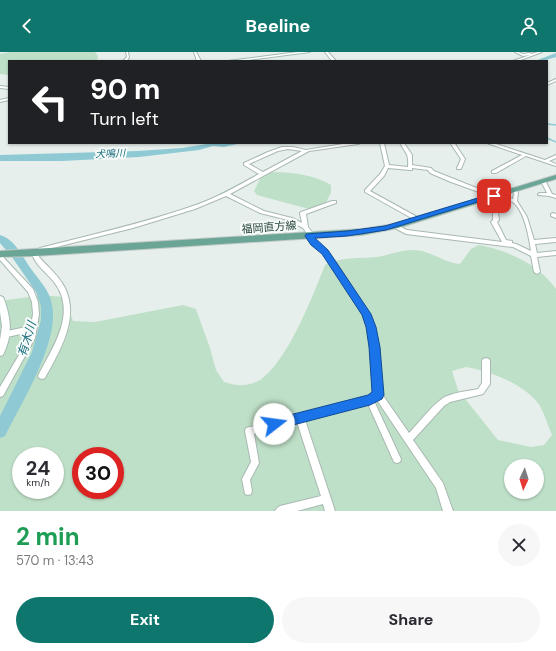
<!DOCTYPE html>
<meta charset="utf-8">
<style>
:root{--surface:#fff;--page:#f7f7f7;--text:#2b2b33;--muted:#7c7c81;--accent:#0f766e}
body{margin:0;font-family:"DM Sans","Noto Sans JP",sans-serif;background:var(--page);color:var(--text);height:100vh;display:flex;flex-direction:column;font-size:15px;white-space:nowrap}
*{box-sizing:border-box;margin:0}
p{font-size:13px;color:var(--muted)}
.icon{flex:none;width:22px;height:22px;fill:none;stroke:currentColor;stroke-width:2;stroke-linecap:round;stroke-linejoin:round}
.map{position:relative;height:459px;overflow:hidden}
.side{display:flex;flex-direction:column;background:var(--surface);flex:1}
.side>*{flex:none}
.hud{position:absolute;left:8px;top:8px;width:540px;height:84px;border-radius:0px;box-shadow:0 1px 3px #0004;background:#202124;color:#fff;overflow:hidden}
.needle{width:26px;rotate:184deg}
.buttons{position:absolute;left:504px;top:407px;display:grid;gap:8px}
.buttons a{display:grid;place-items:center;width:40px;height:40px;border-radius:50%;background:var(--surface);box-shadow:0 1px 3px #0004;font-size:20px}
.speed{position:absolute;left:12px;top:395px;display:flex;gap:8px;font-size:20px;font-weight:700;text-align:center}
.speed>*{display:grid;place-content:center;width:52px;height:52px;border-radius:50%;background:var(--surface);box-shadow:0 1px 3px #0004;line-height:1}
.speed small{font-size:10px;font-weight:400}
.speed .limit{border:6px solid #d22;background:#fff;color:#111}
.pin{position:absolute;display:grid;place-items:center;width:34px;height:34px;color:#fff;margin:-17px;border-radius:8px;box-shadow:0 2px 6px #0006}
.me{position:absolute;width:44px;margin:-22px;rotate:75deg;stroke-linejoin:round;filter:drop-shadow(0 0 3px #0008)}
.turn{display:flex;align-items:center;gap:14px;height:84px;padding:0 16px;font-size:18px}
.turn .icon{width:52px;height:52px;stroke-width:2.5}
.turn b{display:block;font-size:28px;line-height:34px}
.round{display:grid;place-items:center;flex:none;width:42px;height:42px;border-radius:21px;background:var(--page)}
.head{display:flex;align-items:center;justify-content:space-between;height:68px;padding:0 16px}
h1{font-size:24px;font-weight:700;line-height:30px;color:#1e9e55}
.action{display:flex;gap:8px;margin-top:auto;padding:8px 16px}
.action a{flex:1;height:46px;border-radius:24px;background:var(--accent);color:#fff;font-size:16px;font-weight:700;line-height:46px;text-align:center}
.action a+a{background:var(--page);color:var(--text)}
header{display:flex;justify-content:space-between;align-items:center;height:52px;padding:0 16px;background:var(--accent);color:#fff;font-size:18px;font-weight:700}
.map>svg:first-child{display:block}
</style>
<header><svg class="icon" aria-label="back" viewBox="0 0 24 24"><path d="M15 5l-7 7 7 7"/></svg>Beeline<svg class="icon" aria-label="person" viewBox="0 0 24 24"><circle cx="12" cy="8" r="4"/><path d="M4 21q1-7 8-7t8 7"/></svg></header>
<div class="map">
<svg width="556" height="459" viewBox="0 0 556 459">
<rect width="100%" height="100%" fill="#e6efeb"/>
<g fill="#bfe0c8" fill-rule="evenodd">
<path d="M 10,0 L 95,0 L 98,4 L 97,9 L 9,9 L 9,23 L 0,22 L 0,2 Z"/>
<path d="M 273,120 C 291,120 315,123 331,133 L 331,141 L 324,154 L 309,157 L 257,143 L 254,139 L 262,123 Z"/>
<path d="M 479,193 C 509,199 538,212 556,237 L 556,459 L 0,459 L 0,249 C 24,246 47,240 70,247 L 69,257 L 73,269 L 95,270 L 183,253 L 196,257 L 210,296 L 216,318 L 224,330 C 236,334 248,335 260,328 C 287,310 313,244 325,213 C 344,204 358,207 377,205 C 389,203 401,198 413,198 C 430,198 444,211 460,212 L 471,197 ZM 466,315 C 491,319 526,333 540,354 C 545,363 548,374 552,383 L 544,393 L 531,395 L 498,388 L 458,338 L 452,319 ZM 21,404 L 55,404 L 55,438 L 21,438 ZM 81,404 L 115,404 L 115,438 L 81,438 ZM 511,414 L 537,414 L 537,440 L 511,440 Z"/>
</g>
<path fill="#8ec9d4" d="M 213,91 L 242,91 L 224,95 L 213,94 L 199,98 L 139,105 L 62,109 L 0,109 L 0,103 L 138,99 L 182,96 Z"/>
<g fill="none" stroke-linecap="round" stroke-linejoin="round">
<g stroke="#8ec9d4" stroke-width="1.5">
<path d="M 547,72 L 556,73"/>
<path d="M 547,86 L 556,90"/>
</g>
<g fill="#8ec9d4" fill-rule="evenodd">
<path d="M 556,1 L 556,5 L 543,9 L 535,9 Z"/>
<path d="M 0,183 C 13,186 22,203 29,214 C 37,226 50,238 52,253 C 60,289 21,352 5,384 L 0,386 L 0,364 L 32,300 L 41,268 L 41,254 L 36,240 L 12,205 L 0,191 Z"/>
</g>
<defs>
<g id="street">
<path d="M 126,0 L 128,0 L 129,5 L 127,9 L 123,9 L 127,5 Z"/>
<path d="M 194,0 L 196,0 L 201,9 L 197,9 Z"/>
<path d="M 325,0 L 328,0 L 336,9 L 332,9 Z"/>
<path d="M 515,0 L 518,0 L 523,2 L 530,1 L 531,2 L 538,0 L 542,0 L 518,9 L 513,9 L 530,3 L 523,4 Z"/>
<path d="M 556,27 L 556,29 L 547,33 L 547,31 Z"/>
<path d="M 349,91 L 360,91 L 358,92 L 309,99 L 230,142 L 264,159 L 292,166 L 302,171 L 300,161 L 301,160 L 332,149 L 336,149 L 336,151 L 306,162 L 308,175 L 312,180 L 313,186 L 327,199 L 337,212 L 369,262 L 374,275 L 378,295 L 382,342 L 409,381 C 418,372 436,348 447,344 C 457,340 468,339 478,337 L 482,331 L 482,309 L 483,307 L 486,306 L 489,307 L 490,309 L 490,332 L 483,342 L 450,350 L 444,354 L 413,388 L 443,431 L 453,459 L 443,459 L 436,436 L 377,348 L 374,349 L 401,407 L 400,410 L 397,411 L 394,410 L 368,352 L 305,368 L 335,459 L 325,459 L 323,452 L 297,459 L 275,459 L 277,456 L 280,454 L 321,444 L 297,370 L 254,382 L 259,411 L 250,428 L 252,439 L 251,442 L 248,443 L 245,442 L 242,427 L 251,410 L 245,379 L 246,376 L 368,345 L 374,341 L 372,295 L 368,275 L 363,263 L 333,214 L 323,201 L 308,188 L 306,180 L 303,176 L 288,168 L 260,161 L 226,144 L 195,157 L 133,176 L 44,198 L 38,202 L 39,205 C 48,215 59,224 65,236 C 80,267 59,300 45,326 L 42,327 L 39,326 L 38,324 C 52,296 78,261 54,230 C 47,221 34,212 32,201 L 40,196 C 90,183 141,172 190,155 C 215,147 237,134 259,122 L 244,113 L 244,111 L 268,100 L 282,95 L 293,95 L 306,98 ZM 288,97 L 302,99 L 263,120 L 249,112 L 278,99 Z"/>
<path d="M 380,91 L 384,91 L 389,113 L 408,115 C 409,101 406,102 400,91 L 404,91 L 412,103 L 412,113 L 431,116 L 434,119 L 474,135 L 513,147 L 514,141 L 512,138 L 514,137 L 516,137 L 518,141 L 517,149 L 527,165 L 534,188 L 556,186 L 556,190 L 535,192 L 537,201 L 556,199 L 556,203 L 537,205 L 540,220 L 537,222 L 534,220 L 531,204 L 513,195 L 406,182 L 393,175 L 392,174 L 395,172 L 407,178 L 502,190 L 491,170 L 493,168 L 493,153 L 489,145 L 490,144 L 451,130 L 430,121 L 428,118 L 412,116 L 412,118 L 410,118 L 388,116 L 384,124 L 370,139 L 419,166 L 420,167 L 419,168 L 415,168 L 365,140 L 365,138 L 380,122 L 385,114 ZM 493,145 C 497,145 511,148 514,151 C 525,161 529,185 531,199 L 516,192 L 512,191 L 512,189 L 506,188 L 497,170 L 499,168 L 497,153 Z"/>
<path d="M 452,91 L 457,91 L 455,92 L 465,107 L 461,117 L 457,117 L 457,116 L 461,107 L 451,92 Z"/>
<path d="M 487,91 L 493,91 L 545,108 L 556,103 L 556,106 L 549,109 L 556,112 L 556,114 L 526,104 L 496,121 L 492,121 L 492,119 L 522,103 Z"/>
<path d="M 541,128 L 545,128 L 552,142 L 556,143 L 556,146 L 549,144 L 538,143 L 538,142 L 540,141 L 547,141 L 541,129 Z"/>
<path d="M 553,161 L 556,162 L 556,166 L 551,164 L 551,162 Z"/>
<path d="M 2,205 L 4,206 L 33,237 L 38,250 L 39,262 L 35,286 L 3,344 L 0,345 L 0,335 L 29,286 L 30,280 L 7,285 L 5,284 L 4,282 L 5,280 L 7,279 L 31,274 L 33,262 L 32,250 L 28,240 L 0,208 L 0,206 Z"/>
</g>
<g id="secondary">
<path d="M 298,0 L 310,0 L 240,9 L 228,9 Z"/>
<path d="M 0,34 L 9,35 L 9,37 L 0,36 Z"/>
<path d="M 9,46 L 9,48 L 0,50 L 0,48 Z"/>
<path d="M 0,244 L 3,245 L 4,247 C 11,267 13,283 3,303 L 0,304 L 0,288 L 2,274 L 0,260 Z"/>
</g>
<path id="primary" d="M 556,123 L 556,127 L 398,176 L 362,183 L 35,204 L 0,205 L 0,199 L 362,177 L 394,172 Z"/>
</defs>
<use href="#street" stroke="#a8b8b2" stroke-width="2"/>
<use href="#secondary" stroke="#a4bbb3" stroke-width="2"/>
<use href="#primary" stroke="#c2cac8" stroke-width="2"/>
<use href="#street" fill="#fff" fill-rule="evenodd"/>
<use href="#secondary" fill="#fff" fill-rule="evenodd"/>
<use href="#primary" fill="#6aa596" fill-rule="evenodd"/>
</g>
<path fill="#1a73e8" stroke="#114b97" d="M 491,142 L 494,142 L 497,144 L 386,178 L 347,184 L 315,186 L 328,198 L 371,262 L 376,275 L 380,295 L 384,343 L 382,347 L 370,353 L 274,378 L 270,376 L 268,372 L 270,368 L 274,367 L 368,343 L 372,340 L 369,295 L 366,275 L 362,263 L 322,202 L 311,193 L 305,184 L 306,182 L 347,179 L 385,174 Z"/>
<g text-anchor="middle" stroke-width="4" stroke-linejoin="round" paint-order="stroke">
<g font-size="10" font-style="italic" fill="#1c6f80" stroke="#f7fbf9">
<text transform="translate(110 101) rotate(-2)" y="4">犬鳴川</text>
</g>
<g font-size="11" fill="#24423a" stroke="#f7fbf9">
<text transform="translate(269 175) rotate(-4)" y="4">福岡直方線</text>
</g>
<g font-size="12" font-style="italic" fill="#1c6f80" stroke="#f7fbf9">
<text transform="translate(27 287) rotate(-73)" y="4">有木川</text>
</g>
</g>
</svg>
<div class="buttons">
<a><svg class="needle" viewBox="-14 -14 28 28"><path d="M0-13l5 13h-10z" fill="#e53935"/><path d="M0 13l5-13h-10z" fill="#7c7c81"/></svg></a>
</div>
<div class="speed"><div>24<small>km/h</small></div><div class="limit">30</div></div>
<div class="pin" style="left:494px;top:144px;background:#d93025"><svg class="icon" aria-label="arrive" viewBox="0 0 24 24"><path d="M6 21V4h12l-3 4 3 4H6"/></svg></div>
<svg class="me" style="left:274px;top:372px" viewBox="-20 -20 40 40"><circle r="19" fill="#fff"/><path d="M0-13L10 11 0 6-10 11z" fill="#1a73e8"/></svg>
<div class="hud">
<div class="turn"><svg class="icon" aria-label="left" viewBox="0 0 24 24"><path d="M17 20v-9H6M10 6l-5 5 5 5"/></svg><div><b>90 m</b>Turn left</div></div>
</div>
</div>
<section class="side">
<div class="head"><div><h1>2 min</h1><p>570 m · 13:43</p></div><a class="round"><svg class="icon" aria-label="close" viewBox="0 0 24 24"><path d="M6 6l12 12M18 6L6 18"/></svg></a></div>
<div class="action"><a>Exit</a><a>Share</a></div>
</section>
